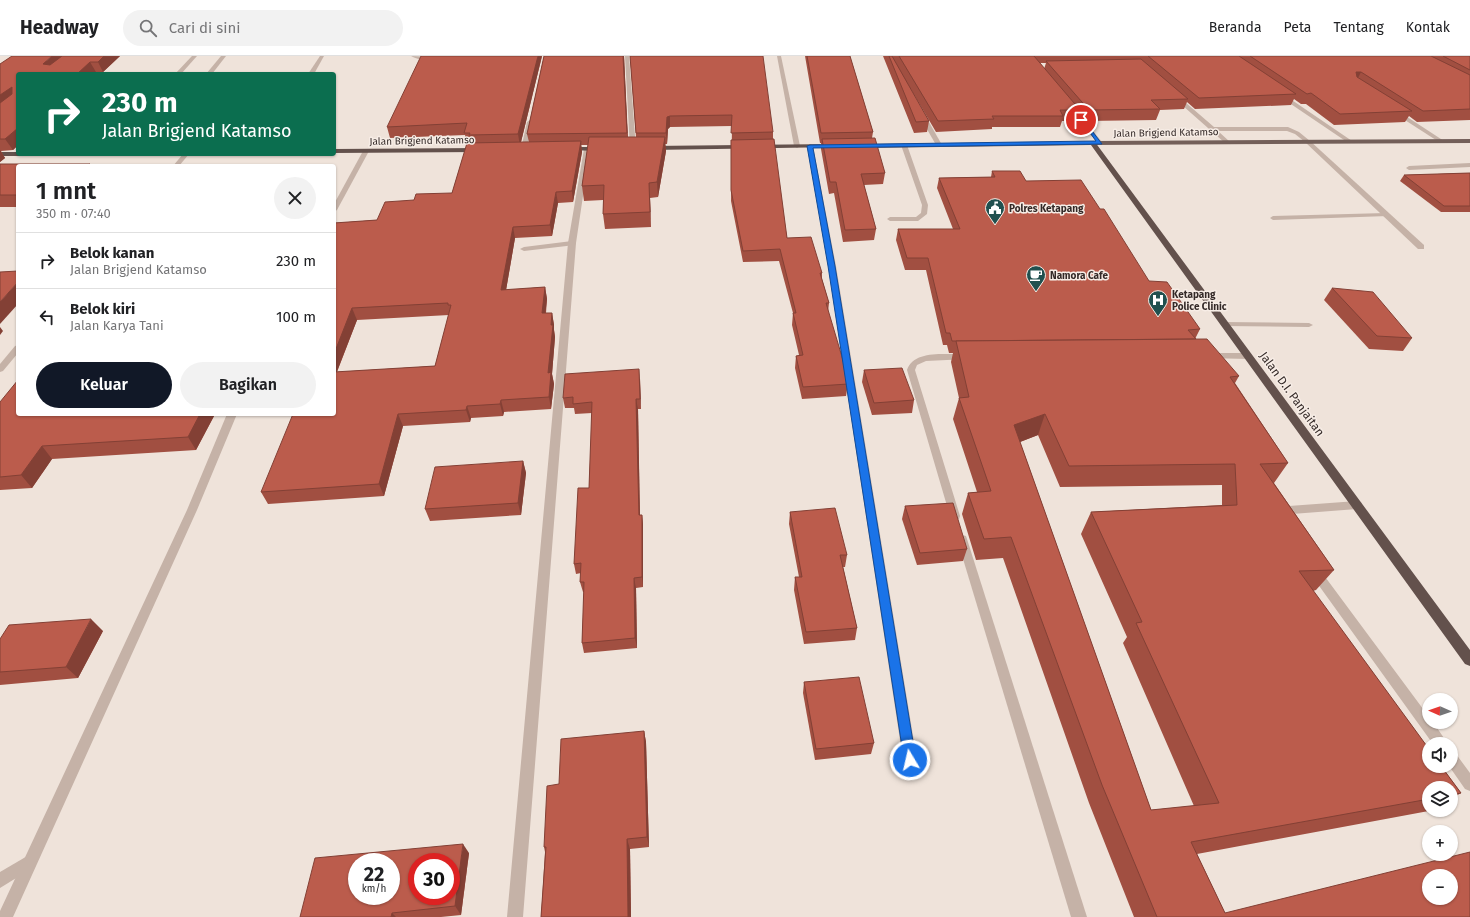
<!DOCTYPE html>
<html lang="id">
<meta charset="utf-8">
<style>
:root{--surface:#fff;--page:#f2f2f2;--text:#202124;--muted:#757577;--line:#e0e0e0;--accent:#111827}
body{margin:0;font-family:"Fira Sans",sans-serif;background:var(--page);color:var(--text);height:100vh;display:flex;flex-direction:column;font-size:15px;white-space:nowrap}
*{box-sizing:border-box;margin:0}
p{font-size:13px;color:var(--muted)}
.icon{flex:none;width:22px;height:22px;fill:none;stroke:currentColor;stroke-width:2;stroke-linecap:round;stroke-linejoin:round}
.map{position:relative;flex:1;overflow:hidden}
.sheet{position:absolute;left:16px;top:108px;width:320px;height:252px;display:flex;flex-direction:column;background:var(--surface);border-radius:4px;box-shadow:0 1px 3px #0004}
.sheet>*{flex:none}
.top-card{position:absolute;left:16px;top:16px;width:320px;height:84px;border-radius:4px;box-shadow:0 1px 3px #0004;background:#0b6e4f;color:#fff;overflow:hidden}
.needle{width:26px;rotate:272deg}
.buttons{position:absolute;left:1422px;top:637px;display:grid;gap:8px}
.buttons a{display:grid;place-items:center;width:36px;height:36px;border-radius:50%;background:var(--surface);box-shadow:0 1px 3px #0004;font-size:20px}
.speed{position:absolute;left:348px;top:797px;display:flex;gap:8px;font-size:20px;font-weight:700;text-align:center}
.speed>*{display:grid;place-content:center;width:52px;height:52px;border-radius:50%;background:var(--surface);box-shadow:0 1px 3px #0004;line-height:1}
.speed small{font-size:10px;font-weight:400}
.speed .limit{border:6px solid #d22;background:#fff;color:#111}
.pin{position:absolute;display:grid;place-items:center;width:34px;height:34px;color:#fff;margin:-17px;border:2px solid #fff;border-radius:50%;box-shadow:0 1px 4px #0007}
.me{position:absolute;width:44px;margin:-22px;rotate:351deg;stroke-linejoin:round;filter:drop-shadow(0 0 3px #0008)}
.turn{display:flex;align-items:center;gap:14px;height:84px;padding:0 20px;font-size:18px}
.turn .icon{width:52px;height:52px;stroke-width:2.5}
.turn b{display:block;font-size:28px;line-height:34px}
.round{display:grid;place-items:center;flex:none;width:42px;height:42px;border-radius:21px;background:var(--page)}
.head{display:flex;align-items:center;justify-content:space-between;height:68px;padding:0 20px}
h1{font-size:24px;font-weight:600;line-height:30px}
.action{display:flex;gap:8px;margin-top:auto;padding:8px 20px}
.action a{flex:1;height:46px;border-radius:24px;background:var(--accent);color:#fff;font-size:16px;font-weight:600;line-height:46px;text-align:center}
.action a+a{background:var(--page);color:var(--text)}
ul{padding:0;list-style:none}
li{display:flex;align-items:center;gap:12px;height:56px;padding:0 20px;border-top:1px solid var(--line)}
li div{flex:1}
li b{display:block;font-size:15px}
li em{font-style:normal}
header{display:flex;align-items:center;gap:24px;box-sizing:border-box;height:56px;padding:0 20px;background:var(--surface);border-bottom:1px solid var(--line)}
header strong{font-size:19px}
nav{display:flex;gap:22px;margin-inline-start:auto;font-size:14px}
.search{width:280px;height:36px;background:var(--page);display:flex;align-items:center;gap:10px;box-sizing:border-box;padding:0 14px;border-radius:22px;color:var(--muted);font-size:15px}
.map>svg:first-child{display:block}
</style>
<header>
<strong>Headway</strong>
<div class="search"><svg class="icon" aria-label="search" viewBox="0 0 24 24"><circle cx="10" cy="10" r="6"/><path d="M15 15l6 6"/></svg>Cari di sini</div>
<nav><a>Beranda</a><a>Peta</a><a>Tentang</a><a>Kontak</a></nav>
</header>
<div class="map">
<svg width="1470" height="861" viewBox="0 0 1470 861">
<rect width="100%" height="100%" fill="#efe3da"/>
<g fill="none" stroke-linecap="round" stroke-linejoin="round">
<g fill="#c5b2a7" fill-rule="evenodd">
<path d="M 1174,40 L 1178,40 L 1214,71 L 1288,71 L 1299,76 L 1310,85 L 1305,86 L 1295,78 L 1287,75 L 1218,75 L 1230,86 L 1225,87 L 1174,42 Z"/>
<path d="M 1394,55 L 1398,55 L 1444,85 L 1439,86 L 1394,57 Z"/>
<path d="M 904,87 L 907,89 L 928,149 L 927,158 L 918,165 L 890,165 L 887,163 L 890,161 L 916,161 L 921,157 L 922,149 L 901,89 Z"/>
<path d="M 1470,107 L 1470,111 L 1409,114 L 1406,112 L 1409,110 Z"/>
<path d="M 1386,157 L 1389,159 L 1388,160 L 1273,164 L 1270,162 L 1273,160 Z"/>
<path d="M 572,185 L 576,187 L 575,189 L 524,195 L 520,193 L 524,191 Z"/>
<path d="M 1222,266 L 1309,267 L 1313,269 L 1309,271 L 1225,270 L 1222,270 Z"/>
<path d="M 1357,445 L 1361,446 L 1362,449 L 1361,452 L 1357,453 L 1292,458 L 1281,465 L 1277,464 L 1276,461 L 1285,451 L 1289,450 Z"/>
<path d="M 1316,513 L 1320,514 L 1429,661 L 1429,666 L 1433,666 L 1448,688 L 1433,688 L 1312,520 L 1310,517 L 1312,514 Z"/>
<path d="M 1451,696 L 1456,698 L 1470,717 L 1470,735 L 1465,733 L 1449,710 L 1451,710 Z"/>
<path d="M 29,799 L 34,801 L 36,806 L 34,811 L 0,832 L 0,816 Z"/>
</g>
<g fill="#c5b2a7" fill-rule="evenodd">
<path d="M 192,0 L 197,0 L 181,18 L 175,18 Z"/>
<path d="M 221,0 L 226,0 L 212,18 L 206,18 Z"/>
<path d="M 320,0 L 324,0 L 314,18 L 308,18 Z"/>
<path d="M 411,0 L 432,1 L 434,2 C 428,5 417,4 411,0 Z"/>
<path d="M 625,0 L 629,0 L 636,93 L 633,95 L 630,93 Z"/>
<path d="M 777,0 L 781,0 L 800,90 L 797,92 L 794,90 Z"/>
<path d="M 1279,38 L 1283,38 L 1352,85 L 1347,86 L 1279,40 Z"/>
<path d="M 920,58 L 925,59 L 942,89 L 941,90 L 936,89 L 919,59 Z"/>
<path d="M 530,64 L 533,66 L 527,93 L 524,95 L 521,93 L 527,66 Z"/>
<path d="M 1305,84 L 1309,84 L 1424,189 L 1424,193 L 1418,193 L 1305,86 Z"/>
<path d="M 810,88 L 813,90 L 836,210 L 917,704 L 915,708 L 910,710 L 905,708 L 903,704 L 828,210 L 807,90 Z"/>
<path d="M 587,91 L 590,93 L 576,187 L 523,861 L 507,861 L 568,187 L 584,93 Z"/>
<path d="M 366,93 L 369,95 L 337,154 L 334,156 L 334,148 L 363,95 Z"/>
<path d="M 183,98 L 189,98 L 179,110 L 173,110 Z"/>
<path d="M 18,289 L 18,297 L 3,315 L 0,316 L 0,308 L 15,290 Z"/>
<path d="M 1209,297 L 1248,297 L 1252,300 L 1248,303 L 1206,302 L 1206,298 Z"/>
<path d="M 965,298 L 968,299 L 968,303 L 926,305 L 917,309 L 915,314 L 960,460 L 959,463 L 951,463 L 950,460 L 907,314 C 914,293 947,299 965,298 Z"/>
<path d="M 227,358 L 237,358 L 197,454 L 13,861 L 0,861 L 0,855 L 187,454 Z"/>
<path d="M 962,479 L 966,480 L 967,483 L 1087,861 L 1071,861 L 957,483 L 958,480 Z"/>
</g>
<path fill="#c5b2a7" fill-rule="evenodd" d="M 1068,49 L 1072,49 L 1102,86 L 1102,88 L 1098,88 L 1068,51 Z"/>
<path fill="#735f59" fill-rule="evenodd" d="M 1470,83 L 1470,87 L 1093,89 L 1090,87 L 1093,85 Z"/>
<g fill="#63514c" fill-rule="evenodd">
<path d="M 1095,86 L 1470,594 L 1470,610 L 1465,608 L 1091,89 L 863,92 L 860,90 L 863,88 Z"/>
<path d="M 835,88 L 837,89 L 837,91 L 651,94 L 648,92 L 651,90 Z"/>
<path d="M 567,91 L 601,91 L 604,93 L 601,95 L 565,94 L 564,93 Z"/>
<path d="M 334,93 L 479,92 L 482,94 L 479,96 L 334,97 Z"/>
<path d="M 0,96 L 18,96 L 18,98 L 60,98 L 57,100 L 0,100 Z"/>
</g>
</g>
<g fill="#a14f41" fill-rule="evenodd">
<path d="M 120,0 L 103,16 L 96,16 L 13,94 L 1,95 L 5,102 L 0,106 L 0,8 Z"/>
<path d="M 542,0 L 521,86 L 529,86 L 527,78 L 544,0 L 624,0 L 628,81 L 636,81 L 630,0 L 773,76 L 773,83 L 787,182 L 822,217 L 822,223 L 829,247 L 828,256 L 848,328 L 846,340 L 802,343 L 795,312 L 796,300 L 799,299 L 792,269 L 793,257 L 779,205 L 743,206 L 731,145 L 732,70 L 670,71 L 668,73 L 667,88 L 665,88 L 666,95 L 658,141 L 650,142 L 651,171 L 605,173 L 603,158 L 603,144 L 584,145 L 582,130 L 588,89 L 581,89 L 582,96 L 573,146 L 558,147 L 552,180 L 515,182 L 506,234 L 545,231 L 547,243 L 546,257 L 552,257 L 554,269 L 554,274 L 555,281 L 552,318 L 554,328 L 551,353 L 504,356 L 503,360 L 471,362 L 470,366 L 403,370 L 384,440 L 268,448 L 261,436 L 334,358 L 334,167 L 377,164 L 414,144 L 452,137 L 467,88 L 465,79 L 390,82 L 387,71 ZM 449,259 L 435,310 L 337,316 L 357,264 Z"/>
<path d="M 805,0 L 850,0 L 873,76 L 872,82 L 885,117 L 883,128 L 864,129 L 876,173 L 874,184 L 843,186 L 834,137 L 829,138 L 821,93 L 821,87 L 820,87 Z"/>
<path d="M 883,0 L 1470,0 L 1470,64 L 1417,66 L 1409,60 L 1405,66 L 1334,69 L 1306,48 L 1301,48 L 1294,43 L 1291,49 L 1195,53 L 1187,46 L 1184,53 L 1160,54 L 1156,64 L 1086,65 L 1079,56 L 1077,65 L 1062,65 L 1060,71 L 992,71 L 992,73 L 936,76 L 906,25 L 929,65 L 927,76 L 914,77 ZM 1040,7 L 1046,7 L 1044,13 Z"/>
<path d="M 0,108 L 18,110 L 18,151 L 0,151 Z"/>
<path d="M 992,115 L 1026,125 L 1149,225 L 1200,273 L 1195,283 L 1239,320 L 1235,327 L 1288,407 L 1274,427 L 1334,514 L 1316,534 L 1313,535 L 1461,737 L 1451,743 L 1451,732 L 1429,732 L 1429,754 L 1435,754 L 1434,754 L 1197,798 L 1225,857 L 1470,861 L 1134,861 L 1089,747 L 1003,502 L 976,504 L 962,458 L 968,437 L 977,436 L 953,363 L 959,342 L 951,306 L 953,297 L 949,297 L 947,289 L 943,289 L 926,214 L 905,214 L 896,184 L 898,173 L 953,173 L 937,132 L 939,122 L 991,121 ZM 1038,379 L 1060,431 L 1222,429 L 1222,449 L 1091,456 L 1081,478 L 1127,581 L 1123,587 L 1194,750 L 1151,754 L 1020,386 Z"/>
<path d="M 1470,117 L 1470,156 L 1441,156 L 1400,125 L 1404,119 Z"/>
<path d="M 1332,232 L 1412,282 L 1403,295 L 1369,293 L 1324,244 Z"/>
<path d="M 864,314 L 914,344 L 912,357 L 872,359 L 862,326 Z"/>
<path d="M 640,323 L 641,353 L 638,353 L 640,459 L 642,459 L 643,469 L 643,531 L 636,532 L 637,592 L 584,597 L 582,587 L 584,536 L 583,536 L 580,526 L 581,517 L 576,518 L 574,508 L 589,432 L 592,357 L 575,358 L 574,352 L 565,352 L 563,342 Z"/>
<path d="M 0,346 L 18,358 L 212,358 L 214,360 L 196,394 L 52,403 L 32,432 L 0,434 Z"/>
<path d="M 523,405 L 526,417 L 521,459 L 430,465 L 425,453 Z"/>
<path d="M 905,450 L 967,493 L 963,505 L 917,509 L 902,463 Z"/>
<path d="M 790,456 L 847,499 L 845,511 L 843,511 L 857,572 L 855,584 L 804,588 L 794,534 L 795,521 L 799,521 L 789,468 Z"/>
<path d="M 103,575 L 78,622 L 0,629 L 0,583 Z"/>
<path d="M 804,626 L 874,687 L 871,698 L 815,704 L 803,637 Z"/>
<path d="M 644,675 L 646,686 L 649,791 L 630,793 L 631,861 L 541,861 L 545,796 L 544,791 L 559,728 Z"/>
<path d="M 469,797 L 461,859 L 441,861 L 300,861 Z"/>
</g>
<g fill="#834035">
<path d="M 52,0 L 71,0 L 48,18 L 43,8 Z"/>
<path d="M 104,0 L 120,0 L 103,16 L 98,6 Z"/>
<path d="M 538,0 L 542,0 L 520,90 L 518,78 Z"/>
<path d="M 623,0 L 624,0 L 628,89 L 627,77 Z"/>
<path d="M 90,6 L 96,16 L 94,18 L 77,18 Z"/>
<path d="M 1356,16 L 1361,16 L 1356,26 Z"/>
<path d="M 12,31 L 18,42 L 0,54 L 0,39 Z"/>
<path d="M 670,60 L 670,71 L 668,73 L 667,88 L 666,77 L 667,61 Z"/>
<path d="M 18,72 L 18,89 L 13,94 L 5,83 Z"/>
<path d="M 665,81 L 666,95 L 658,141 L 657,126 Z"/>
<path d="M 581,85 L 582,96 L 573,146 L 572,135 Z"/>
<path d="M 0,94 L 5,102 L 0,106 Z"/>
<path d="M 649,127 L 650,142 L 651,171 L 650,156 Z"/>
<path d="M 556,136 L 558,147 L 552,180 L 550,169 Z"/>
<path d="M 513,171 L 515,182 L 504,246 L 501,234 Z"/>
<path d="M 18,226 L 18,248 L 0,268 L 0,246 Z"/>
<path d="M 545,231 L 547,243 L 544,269 L 542,257 Z"/>
<path d="M 352,252 L 357,264 L 334,323 L 334,298 Z"/>
<path d="M 552,257 L 554,269 L 554,274 L 555,281 L 552,318 L 554,328 L 551,353 L 549,341 L 548,317 L 551,269 Z"/>
<path d="M 0,271 L 3,275 L 0,279 Z"/>
<path d="M 639,313 L 640,323 L 641,353 L 640,343 Z"/>
<path d="M 636,343 L 638,353 L 640,469 L 639,459 Z"/>
<path d="M 501,344 L 504,356 L 503,360 L 500,348 Z"/>
<path d="M 467,350 L 471,362 L 470,366 L 466,354 Z"/>
<path d="M 200,358 L 212,358 L 214,360 L 196,394 L 188,381 Z"/>
<path d="M 398,358 L 403,370 L 384,440 L 379,428 Z"/>
<path d="M 1045,358 L 1038,379 L 1007,391 L 1014,369 Z"/>
<path d="M 42,390 L 52,403 L 32,432 L 21,419 Z"/>
<path d="M 523,405 L 526,417 L 521,459 L 518,447 Z"/>
<path d="M 642,459 L 643,469 L 643,531 L 642,521 Z"/>
<path d="M 634,522 L 636,532 L 637,592 L 635,582 Z"/>
<path d="M 91,563 L 103,575 L 78,622 L 66,611 Z"/>
<path d="M 644,675 L 646,686 L 649,791 L 647,781 Z"/>
<path d="M 627,783 L 630,793 L 631,861 L 628,861 Z"/>
<path d="M 463,788 L 469,797 L 461,859 L 455,850 Z"/>
<path d="M 392,857 L 396,861 L 391,861 Z"/>
</g>
<g fill="#bb5c4c" stroke="#834035" fill-rule="evenodd">
<path d="M 12,0 L 52,0 L 43,8 L 50,9 L 62,0 L 104,0 L 98,6 L 90,6 L 77,18 L 18,18 L 18,72 L 5,83 L 0,83 L 0,47 L 12,38 L 12,31 L 0,39 L 0,8 Z"/>
<path d="M 421,0 L 538,0 L 518,78 L 469,79 L 470,77 L 464,77 L 467,67 L 387,71 Z"/>
<path d="M 544,0 L 623,0 L 627,77 L 527,78 Z"/>
<path d="M 630,0 L 763,0 L 773,76 L 731,77 L 732,59 L 670,60 L 667,61 L 666,77 L 636,77 Z"/>
<path d="M 807,0 L 850,0 L 873,76 L 821,77 Z"/>
<path d="M 889,0 L 892,0 L 929,65 L 916,66 Z"/>
<path d="M 899,0 L 1034,0 L 1080,54 L 1060,54 L 1063,60 L 992,60 L 994,63 L 938,65 Z"/>
<path d="M 1148,0 L 1239,0 L 1296,38 L 1199,42 Z"/>
<path d="M 1250,0 L 1431,0 L 1470,19 L 1470,53 L 1423,55 L 1361,16 L 1356,16 L 1357,21 L 1412,55 L 1340,58 L 1311,37 L 1307,38 Z"/>
<path d="M 1443,0 L 1470,0 L 1470,14 Z"/>
<path d="M 1141,3 L 1188,43 L 1151,44 L 1160,53 L 1089,54 L 1046,5 Z"/>
<path d="M 589,81 L 665,81 L 657,126 L 649,127 L 650,156 L 603,158 L 604,129 L 582,130 Z"/>
<path d="M 875,82 L 885,117 L 861,118 L 876,173 L 845,174 L 836,126 L 830,126 L 822,83 Z"/>
<path d="M 774,83 L 787,182 L 811,181 L 822,217 L 820,217 L 829,247 L 826,247 L 845,311 L 848,328 L 803,331 L 796,300 L 803,299 L 793,257 L 796,257 L 780,193 L 743,195 L 731,134 L 731,84 Z"/>
<path d="M 581,85 L 572,135 L 556,136 L 550,169 L 513,171 L 501,234 L 545,231 L 542,257 L 552,257 L 551,269 L 553,269 L 548,317 L 551,316 L 549,341 L 501,344 L 500,348 L 467,350 L 466,354 L 398,358 L 379,428 L 261,436 L 293,358 L 334,358 L 334,316 L 435,310 L 451,249 L 448,249 L 448,247 L 352,252 L 334,298 L 334,167 L 377,164 L 385,146 L 414,144 L 416,138 L 452,137 L 467,87 Z"/>
<path d="M 0,108 L 90,108 L 87,110 L 18,110 L 18,139 L 0,139 Z"/>
<path d="M 992,115 L 1020,115 L 1026,125 L 1081,124 L 1100,153 L 1104,153 L 1149,225 L 1167,226 L 1200,273 L 1188,274 L 1196,283 L 952,285 L 950,277 L 946,277 L 928,202 L 907,202 L 898,173 L 960,173 L 939,122 L 995,121 Z"/>
<path d="M 1470,117 L 1470,150 L 1444,150 L 1404,119 Z"/>
<path d="M 18,215 L 18,226 L 0,246 L 0,216 Z"/>
<path d="M 1332,232 L 1373,236 L 1412,282 L 1377,280 Z"/>
<path d="M 1207,283 L 1239,320 L 1230,321 L 1288,407 L 1260,408 L 1334,514 L 1299,515 L 1429,693 L 1429,710 L 1441,710 L 1461,737 L 1451,739 L 1451,732 L 1429,732 L 1429,743 L 1191,786 L 1225,857 L 1470,796 L 1470,861 L 1157,861 L 1102,729 L 1011,481 L 984,483 L 968,437 L 991,435 L 959,342 L 969,341 L 956,285 ZM 1045,358 L 1069,410 L 1235,408 L 1237,449 L 1091,456 L 1142,566 L 1136,567 L 1219,747 L 1151,754 L 1014,369 ZM 1429,820 L 1451,820 L 1451,842 L 1429,842 Z"/>
<path d="M 902,312 L 914,344 L 874,347 L 864,314 Z"/>
<path d="M 639,313 L 640,343 L 636,343 L 639,459 L 642,459 L 642,521 L 634,522 L 635,582 L 582,587 L 584,526 L 580,526 L 581,507 L 574,508 L 578,432 L 589,432 L 592,346 L 573,348 L 573,341 L 563,342 L 565,318 Z"/>
<path d="M 18,324 L 18,358 L 200,358 L 188,381 L 42,390 L 21,419 L 0,421 L 0,346 Z"/>
<path d="M 523,405 L 518,447 L 425,453 L 435,411 Z"/>
<path d="M 953,447 L 967,493 L 920,497 L 905,450 Z"/>
<path d="M 835,452 L 847,499 L 840,499 L 857,572 L 806,576 L 795,521 L 802,521 L 790,456 Z"/>
<path d="M 91,563 L 66,611 L 0,616 L 0,583 L 9,569 Z"/>
<path d="M 859,621 L 874,687 L 816,693 L 804,626 Z"/>
<path d="M 644,675 L 647,781 L 627,783 L 628,861 L 541,861 L 546,791 L 544,791 L 547,730 L 559,728 L 561,683 Z"/>
<path d="M 463,788 L 455,850 L 392,857 L 391,861 L 300,861 L 315,802 ZM 357,806 L 391,806 L 391,840 L 357,840 ZM 417,806 L 451,806 L 451,840 L 417,840 Z"/>
</g>
<path fill="#1a73e8" stroke="#114b97" d="M 1080,63 L 1083,63 L 1102,88 L 813,92 L 835,210 L 916,704 L 914,708 L 910,710 L 906,708 L 904,704 L 828,210 L 807,90 L 810,89 L 1096,85 Z"/>
<defs>
<symbol id="civic-pin" viewBox="-11 -11 22 30"><path d="M0 17L-7.5 6A9.5 9.5 0 1 1 7.5 6Z" fill="#20504f" stroke="#f7ede6"/><path d="M-.6-6.5H3V-4.5H.6V-3L4-1V1h2V6H-6V1h2V-1L-.6-3ZM-1.2 2.5V6h2.4V2.5Z" fill="#fff"/></symbol>
<symbol id="cafe-pin" viewBox="-11 -11 22 30"><path d="M0 17L-7.5 6A9.5 9.5 0 1 1 7.5 6Z" fill="#20504f" stroke="#f7ede6"/><path d="M-5.5-4.5H6V0H3Q3 3.5 0 3.5H-2.5Q-5.5 3.5-5.5 0ZM3-3.2v2h1.7v-2ZM-6 4.5H4V6H-6Z" fill="#fff"/></symbol>
<symbol id="hospital-pin" viewBox="-11 -11 22 30"><path d="M0 17L-7.5 6A9.5 9.5 0 1 1 7.5 6Z" fill="#20504f" stroke="#f7ede6"/><path d="M-5-5h3v3.5h4V-5h3V5h-3V1.5h-4V5h-3Z" fill="#fff"/></symbol>
</defs>
<g fill-rule="evenodd">
<use href="#civic-pin" x="984" y="141" width="22" height="30"/>
<use href="#cafe-pin" x="1025" y="208" width="22" height="30"/>
<use href="#hospital-pin" x="1147" y="233" width="22" height="30"/>
</g>
<g text-anchor="middle" stroke-width="3" stroke-linejoin="round" paint-order="stroke">
<g font-size="10" fill="#332927" stroke="#f7ede6">
<text transform="translate(1166 76) rotate(-1)" y="4">Jalan Brigjend Katamso</text>
<text transform="translate(422 84) rotate(-1)" y="4">Jalan Brigjend Katamso</text>
</g>
<g font-size="10" font-weight="bold" fill="#332927" stroke="#f7ede6" text-anchor="start">
<text x="1009" y="156">Polres Ketapang</text>
<text x="1050" y="223">Namora Cafe</text>
<text x="1172" y="242">Ketapang<tspan x="1172" dy="12">Police Clinic</tspan></text>
</g>
<g font-size="12" fill="#332927" stroke="#f7ede6">
<text transform="translate(1292 338) rotate(54)" y="4">Jalan D.I. Panjaitan</text>
</g>
</g>
</svg>
<div class="buttons">
<a><svg class="needle" viewBox="-14 -14 28 28"><path d="M0-13l5 13h-10z" fill="#e53935"/><path d="M0 13l5-13h-10z" fill="#757577"/></svg></a>
<a><svg class="icon" aria-label="sound" viewBox="0 0 24 24"><path d="M4 9h4l5-4v14l-5-4H4zM17 9q2 3 0 6"/></svg></a>
<a><svg class="icon" aria-label="layers" viewBox="0 0 24 24"><path d="M12 4l9 5-9 5-9-5zM3 14l9 5 9-5"/></svg></a>
<a>+</a>
<a>−</a>
</div>
<div class="speed"><div>22<small>km/h</small></div><div class="limit">30</div></div>
<div class="pin" style="left:1081px;top:64px;background:#d93025"><svg class="icon" aria-label="arrive" viewBox="0 0 24 24"><path d="M6 21V4h12l-3 4 3 4H6"/></svg></div>
<svg class="me" style="left:910px;top:704px" viewBox="-20 -20 40 40"><circle r="17" fill="#1a73e8" stroke="#fff" stroke-width="3"/><path d="M0-11L8 9 0 5-8 9z" fill="#fff"/></svg>
<div class="top-card">
<div class="turn"><svg class="icon" aria-label="right" viewBox="0 0 24 24"><path d="M7 20v-9h11M14 6l5 5-5 5"/></svg><div><b>230 m</b>Jalan Brigjend Katamso</div></div>
</div>
<section class="sheet">
<div class="head"><div><h1>1 mnt</h1><p>350 m · 07:40</p></div><a class="round"><svg class="icon" aria-label="close" viewBox="0 0 24 24"><path d="M6 6l12 12M18 6L6 18"/></svg></a></div>
<ul>
<li><svg class="icon" aria-label="right" viewBox="0 0 24 24"><path d="M7 20v-9h11M14 6l5 5-5 5"/></svg><div><b>Belok kanan</b><p>Jalan Brigjend Katamso</p></div><em>230 m</em></li>
<li><svg class="icon" aria-label="left" viewBox="0 0 24 24"><path d="M17 20v-9H6M10 6l-5 5 5 5"/></svg><div><b>Belok kiri</b><p>Jalan Karya Tani</p></div><em>100 m</em></li>
</ul>
<div class="action"><a>Keluar</a><a>Bagikan</a></div>
</section>
</div>
